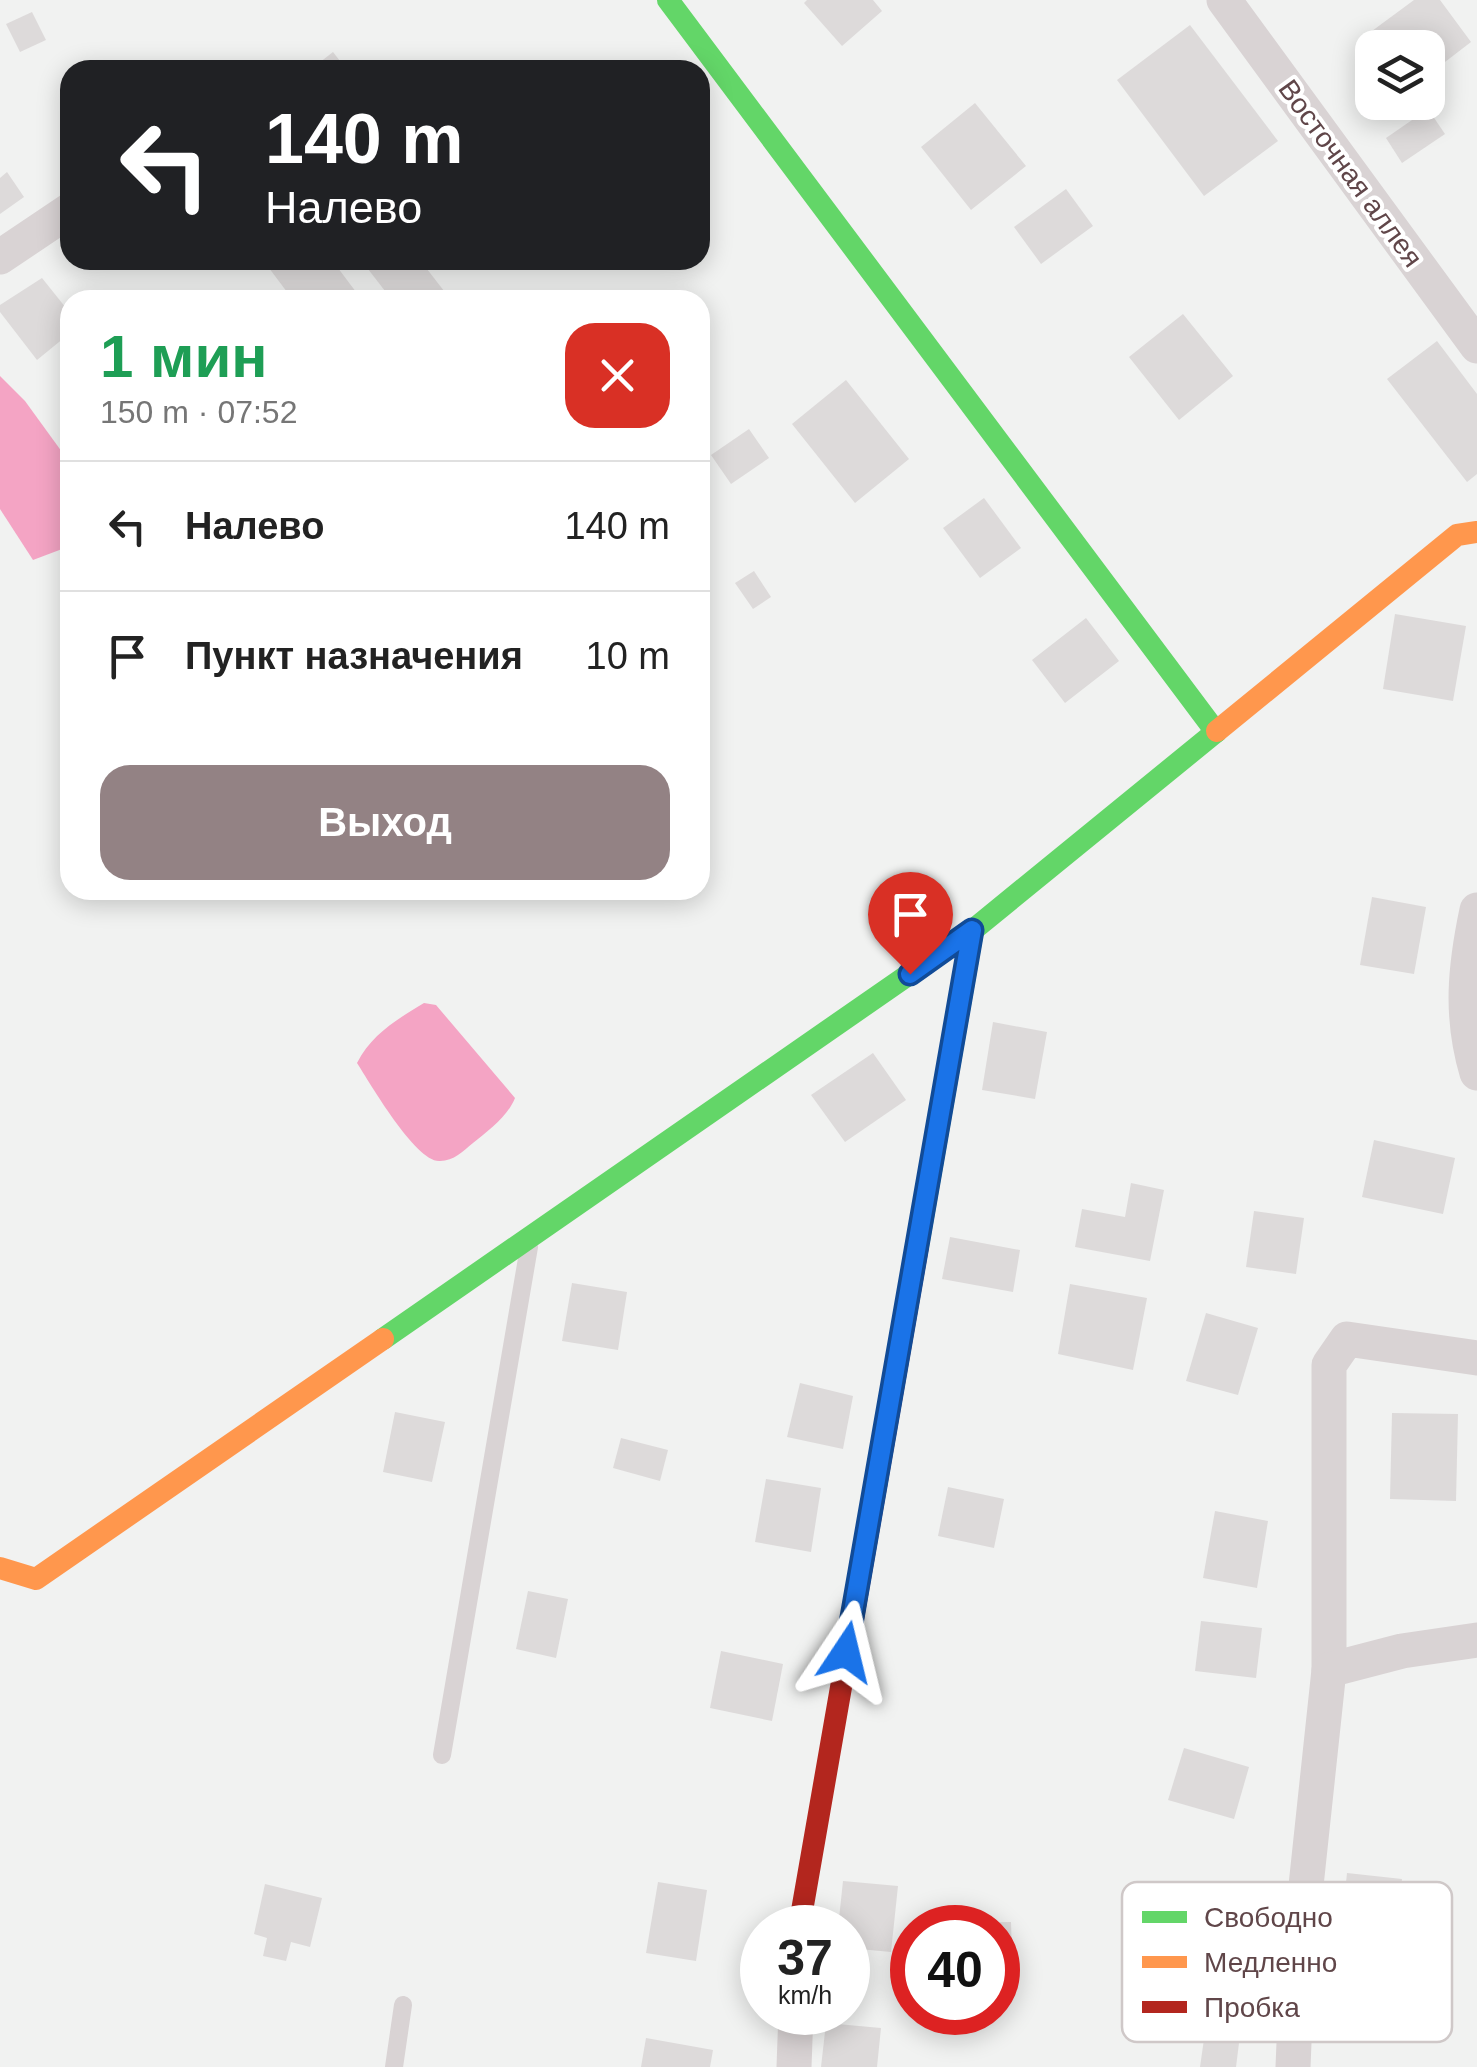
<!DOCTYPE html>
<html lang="ru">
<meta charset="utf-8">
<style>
:root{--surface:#fff;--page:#f2f2f2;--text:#222;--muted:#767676;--line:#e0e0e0;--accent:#938284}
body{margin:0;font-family:Helvetica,sans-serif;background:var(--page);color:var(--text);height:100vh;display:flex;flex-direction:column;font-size:38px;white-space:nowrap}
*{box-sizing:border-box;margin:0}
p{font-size:32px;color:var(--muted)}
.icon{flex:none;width:55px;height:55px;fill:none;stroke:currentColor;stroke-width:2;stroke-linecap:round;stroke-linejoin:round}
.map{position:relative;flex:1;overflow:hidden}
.side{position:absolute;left:60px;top:290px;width:650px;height:610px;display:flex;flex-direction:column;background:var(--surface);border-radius:30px;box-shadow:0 5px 25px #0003}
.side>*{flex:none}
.banner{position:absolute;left:60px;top:60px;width:650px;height:210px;border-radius:30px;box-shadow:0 5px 25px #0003;background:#202124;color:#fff;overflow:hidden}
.buttons{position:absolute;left:1355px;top:30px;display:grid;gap:20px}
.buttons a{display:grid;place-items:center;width:90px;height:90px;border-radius:20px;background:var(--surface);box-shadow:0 5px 25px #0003;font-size:50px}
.speed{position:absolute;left:740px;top:1905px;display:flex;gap:20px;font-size:50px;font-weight:700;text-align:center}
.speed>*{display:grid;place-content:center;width:130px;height:130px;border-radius:50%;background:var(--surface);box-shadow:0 5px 25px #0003;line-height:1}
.speed small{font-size:25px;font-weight:400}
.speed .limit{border:15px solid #d22;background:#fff;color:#111}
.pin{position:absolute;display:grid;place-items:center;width:85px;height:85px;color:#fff;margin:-102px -42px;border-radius:50% 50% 50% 0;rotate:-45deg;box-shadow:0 0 10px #0007}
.pin .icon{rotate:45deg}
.me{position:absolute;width:110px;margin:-55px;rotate:10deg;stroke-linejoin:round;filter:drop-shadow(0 0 8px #0008)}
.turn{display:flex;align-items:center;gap:35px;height:210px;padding:0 40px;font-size:45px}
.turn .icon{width:130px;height:130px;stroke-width:2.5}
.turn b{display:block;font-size:70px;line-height:85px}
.round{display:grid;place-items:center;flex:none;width:105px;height:105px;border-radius:30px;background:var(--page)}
.head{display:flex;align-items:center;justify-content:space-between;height:170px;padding:0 40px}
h1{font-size:60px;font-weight:600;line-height:75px;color:#1e9e55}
.cta{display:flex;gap:20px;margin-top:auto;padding:20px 40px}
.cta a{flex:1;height:115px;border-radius:30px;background:var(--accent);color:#fff;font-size:40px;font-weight:600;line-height:115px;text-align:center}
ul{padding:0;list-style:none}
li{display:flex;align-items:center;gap:30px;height:130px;padding:0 40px;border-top:2px solid var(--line)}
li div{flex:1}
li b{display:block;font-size:38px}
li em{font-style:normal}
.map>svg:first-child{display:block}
</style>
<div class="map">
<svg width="1477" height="2067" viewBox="0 0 1477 2067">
<rect width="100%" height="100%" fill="#f1f2f1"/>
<g fill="#f4a4c4">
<path d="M 0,376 L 25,401 L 70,463 L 70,546 L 33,560 L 0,509 Z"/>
<path d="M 424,1003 L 436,1005 L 515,1098 C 508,1116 488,1131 473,1143 C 463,1151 454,1161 440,1161 C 416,1163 370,1083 357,1063 C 372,1034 396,1020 424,1003 Z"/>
</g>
<g fill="#dddada">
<path d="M 807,0 L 873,0 L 882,11 L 842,46 L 804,3 Z"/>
<path d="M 1414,0 L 1440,0 L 1471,42 L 1428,75 L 1428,48 L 1385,48 L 1372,31 Z"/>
<path d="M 32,12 L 46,40 L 20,52 L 6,24 Z"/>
<path d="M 1190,25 L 1278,141 L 1204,196 L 1117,80 Z"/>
<path d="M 333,52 L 347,70 L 310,70 Z"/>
<path d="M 975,103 L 1026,166 L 971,210 L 921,147 Z"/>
<path d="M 1428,109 L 1445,134 L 1402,163 L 1386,138 Z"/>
<path d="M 7,172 L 24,197 L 0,214 L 0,178 Z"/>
<path d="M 1066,189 L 1093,226 L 1041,264 L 1014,227 Z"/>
<path d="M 263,260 L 332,260 L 362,300 L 293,300 Z"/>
<path d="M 361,260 L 420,260 L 451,300 L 392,300 Z"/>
<path d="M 42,278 L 70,313 L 70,333 L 37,360 L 0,312 L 0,305 Z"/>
<path d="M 1183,314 L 1233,376 L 1179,420 L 1129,357 Z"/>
<path d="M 1437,341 L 1477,394 L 1477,474 L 1467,482 L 1387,379 Z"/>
<path d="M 846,380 L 909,459 L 855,503 L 792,424 Z"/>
<path d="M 749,429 L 769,458 L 731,484 L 711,455 Z"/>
<path d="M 984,498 L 1021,548 L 980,578 L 943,528 Z"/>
<path d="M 754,571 L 771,597 L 753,609 L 735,583 Z"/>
<path d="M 1395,614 L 1466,626 L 1453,701 L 1383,689 Z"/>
<path d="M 1086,618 L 1119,661 L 1065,703 L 1032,660 Z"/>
<path d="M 1372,897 L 1426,907 L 1414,974 L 1360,965 Z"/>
<path d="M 993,1022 L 1047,1032 L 1035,1099 L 982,1090 Z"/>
<path d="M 873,1053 L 906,1100 L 845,1142 L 811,1095 Z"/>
<path d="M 1374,1140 L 1455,1158 L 1443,1214 L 1362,1197 Z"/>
<path d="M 1131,1183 L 1164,1190 L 1150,1261 L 1075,1247 L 1082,1209 L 1125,1217 Z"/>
<path d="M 1254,1211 L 1304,1218 L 1296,1274 L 1246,1267 Z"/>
<path d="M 950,1237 L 1020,1250 L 1013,1292 L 942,1279 Z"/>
<path d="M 572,1283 L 627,1292 L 618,1350 L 562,1341 Z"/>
<path d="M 1070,1284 L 1147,1298 L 1133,1370 L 1058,1354 Z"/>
<path d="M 1206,1313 L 1258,1328 L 1238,1395 L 1186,1381 Z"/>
<path d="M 800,1383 L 853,1396 L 843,1449 L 787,1437 Z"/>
<path d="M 395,1412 L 445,1422 L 432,1482 L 383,1472 Z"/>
<path d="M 1392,1413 L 1458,1414 L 1456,1501 L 1390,1499 Z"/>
<path d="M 621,1438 L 668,1450 L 660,1481 L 613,1468 Z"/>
<path d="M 766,1479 L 821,1488 L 811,1552 L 755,1542 Z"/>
<path d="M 948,1487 L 1004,1499 L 994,1548 L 938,1536 Z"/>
<path d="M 1215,1511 L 1268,1521 L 1257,1588 L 1203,1578 Z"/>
<path d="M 528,1591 L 568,1599 L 556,1658 L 516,1649 Z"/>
<path d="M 1201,1621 L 1262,1628 L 1256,1678 L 1195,1671 Z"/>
<path d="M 721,1651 L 783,1664 L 772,1721 L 710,1708 Z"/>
<path d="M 1184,1748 L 1249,1767 L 1234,1819 L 1168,1800 Z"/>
<path d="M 1347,1873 L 1402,1879 L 1395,1946 L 1340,1939 Z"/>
<path d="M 843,1881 L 898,1886 L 891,1952 L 848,1948 L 848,1928 L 838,1928 Z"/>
<path d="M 658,1882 L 707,1890 L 696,1961 L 646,1953 Z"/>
<path d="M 265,1884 L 322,1898 L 310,1947 L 291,1942 L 286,1961 L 263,1956 L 267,1938 L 254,1934 Z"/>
<path d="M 1011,1922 L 1012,1952 L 998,1952 L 998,1928 L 955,1928 L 955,1923 Z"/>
<path d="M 826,2023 L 881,2028 L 877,2067 L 821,2067 Z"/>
<path d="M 646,2038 L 713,2050 L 710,2067 L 641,2067 Z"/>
<path d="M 1204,2039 L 1239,2043 L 1236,2067 L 1200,2067 Z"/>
</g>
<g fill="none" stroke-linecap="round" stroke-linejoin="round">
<g stroke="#d9d3d4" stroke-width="18">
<path d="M 442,1755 L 529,1247"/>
<path d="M 394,2067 L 403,2005"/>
</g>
<g stroke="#d9d3d4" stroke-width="35">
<path d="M 1224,0 L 1477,346"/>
<path d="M 0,257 L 70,210"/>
<path d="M 1477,910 C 1465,967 1460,1016 1477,1073"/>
<path d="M 1329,1670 L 1329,1365 L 1347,1339 L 1477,1358"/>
<path d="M 794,2067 L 796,2012"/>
<path d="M 1293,2067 L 1297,1970 L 1329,1670 L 1402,1651 L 1477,1640"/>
</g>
<g stroke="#63d668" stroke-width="22">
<path d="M 668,0 L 1216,732"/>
<path d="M 918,1246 L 973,930"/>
<path d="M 383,1339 L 973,930 L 1217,731"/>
</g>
<g stroke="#ff974d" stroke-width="22">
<path d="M 1217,731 L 1457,535 L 1477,532"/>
<path d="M 0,1568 L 36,1579 L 383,1339"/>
</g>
<path stroke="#b3261e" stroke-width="22" d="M 799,1928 L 918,1246"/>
</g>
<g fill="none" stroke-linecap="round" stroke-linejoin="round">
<defs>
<path id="route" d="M 846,1652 L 972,930 L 910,974"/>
</defs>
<use href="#route" stroke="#114b97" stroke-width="25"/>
<use href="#route" stroke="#1a73e8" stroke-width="18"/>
</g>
<g text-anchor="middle" stroke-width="8" stroke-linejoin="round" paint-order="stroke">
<g font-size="28" fill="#604649" stroke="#fff">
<text transform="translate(1351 173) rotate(54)" y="10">Восточная аллея</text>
</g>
</g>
<rect x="1122" y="1882" width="330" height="160" rx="15" fill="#fff" stroke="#cfc8c8" stroke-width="2.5"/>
<rect x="1142" y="1911" width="45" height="12" fill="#63d668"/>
<rect x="1142" y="1956" width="45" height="12" fill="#ff974d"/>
<rect x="1142" y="2001" width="45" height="12" fill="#b3261e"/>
<g font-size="28" fill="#604649">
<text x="1204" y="1927">Свободно</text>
<text x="1204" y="1972">Медленно</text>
<text x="1204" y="2017">Пробка</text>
</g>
</svg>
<div class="buttons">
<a><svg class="icon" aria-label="layers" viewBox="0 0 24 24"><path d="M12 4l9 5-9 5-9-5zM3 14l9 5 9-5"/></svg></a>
</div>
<div class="speed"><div>37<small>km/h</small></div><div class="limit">40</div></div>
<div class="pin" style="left:910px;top:974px;background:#d93025"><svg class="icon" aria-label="arrive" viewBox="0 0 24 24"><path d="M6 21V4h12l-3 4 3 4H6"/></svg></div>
<svg class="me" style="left:846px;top:1652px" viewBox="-20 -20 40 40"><path d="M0-17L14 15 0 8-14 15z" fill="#1a73e8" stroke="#fff" stroke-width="4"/></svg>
<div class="banner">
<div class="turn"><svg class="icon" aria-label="left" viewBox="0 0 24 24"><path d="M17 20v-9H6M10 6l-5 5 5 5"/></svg><div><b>140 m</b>Налево</div></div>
</div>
<section class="side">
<div class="head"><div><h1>1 мин</h1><p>150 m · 07:52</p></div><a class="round" style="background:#d93025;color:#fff"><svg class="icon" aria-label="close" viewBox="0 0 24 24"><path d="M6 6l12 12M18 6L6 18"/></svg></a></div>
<ul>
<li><svg class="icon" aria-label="left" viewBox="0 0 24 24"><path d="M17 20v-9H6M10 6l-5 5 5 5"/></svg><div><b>Налево</b></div><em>140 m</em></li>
<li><svg class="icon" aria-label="arrive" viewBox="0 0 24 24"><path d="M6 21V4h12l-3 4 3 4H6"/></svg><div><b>Пункт назначения</b></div><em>10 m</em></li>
</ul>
<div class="cta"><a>Выход</a></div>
</section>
</div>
